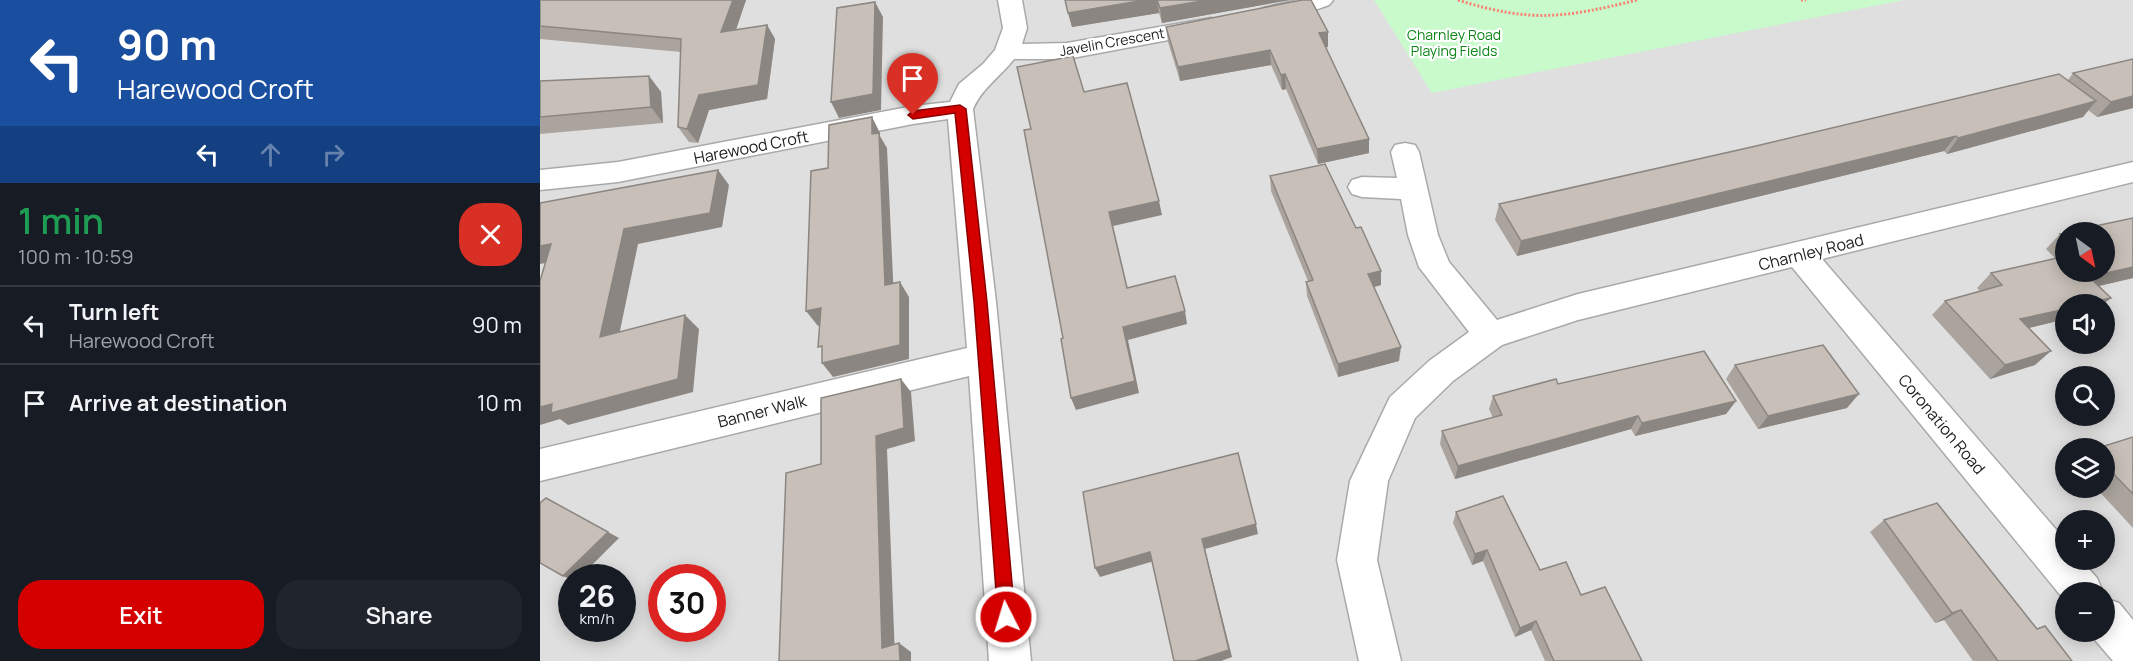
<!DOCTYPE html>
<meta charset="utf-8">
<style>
:root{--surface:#171b24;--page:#20242c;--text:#f1f3f6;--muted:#9ea1a6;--line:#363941;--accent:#d40000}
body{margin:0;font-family:Manrope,sans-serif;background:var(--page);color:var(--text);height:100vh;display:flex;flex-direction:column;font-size:22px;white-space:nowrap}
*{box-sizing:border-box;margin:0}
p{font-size:20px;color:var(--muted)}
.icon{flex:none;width:33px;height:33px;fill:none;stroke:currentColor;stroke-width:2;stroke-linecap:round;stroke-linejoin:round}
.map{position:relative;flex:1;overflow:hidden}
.sheet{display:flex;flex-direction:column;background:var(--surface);width:540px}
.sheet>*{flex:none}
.banner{background:#1a4fa0;color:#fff;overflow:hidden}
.needle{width:39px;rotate:147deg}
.buttons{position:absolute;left:1515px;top:222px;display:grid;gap:12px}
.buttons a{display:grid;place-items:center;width:60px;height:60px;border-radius:50%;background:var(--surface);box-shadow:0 3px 15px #0003;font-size:30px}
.speed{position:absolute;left:18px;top:564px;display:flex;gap:12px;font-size:30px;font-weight:700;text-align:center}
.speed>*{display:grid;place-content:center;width:78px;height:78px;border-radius:50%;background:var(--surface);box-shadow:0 3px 15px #0003;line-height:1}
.speed small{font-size:15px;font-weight:400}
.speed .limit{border:9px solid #d22;background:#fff;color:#111}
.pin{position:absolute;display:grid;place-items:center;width:51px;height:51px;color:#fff;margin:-62px -26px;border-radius:50% 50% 50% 0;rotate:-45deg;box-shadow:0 0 6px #0007}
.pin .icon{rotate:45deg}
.me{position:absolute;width:66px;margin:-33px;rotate:355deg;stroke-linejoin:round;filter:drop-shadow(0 0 4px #0008)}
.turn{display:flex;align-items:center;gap:21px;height:126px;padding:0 18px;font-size:27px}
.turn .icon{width:78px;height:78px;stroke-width:2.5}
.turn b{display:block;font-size:42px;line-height:51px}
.lanes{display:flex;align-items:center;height:57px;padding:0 18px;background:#0003;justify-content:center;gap:30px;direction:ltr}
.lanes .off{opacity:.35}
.round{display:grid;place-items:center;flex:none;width:63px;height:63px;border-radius:24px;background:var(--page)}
.headline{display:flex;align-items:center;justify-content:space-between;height:102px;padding:0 18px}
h1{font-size:36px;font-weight:600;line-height:45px;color:#1e9e55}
.button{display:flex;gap:12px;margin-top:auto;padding:12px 18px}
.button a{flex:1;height:69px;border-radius:24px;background:var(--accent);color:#fff;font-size:24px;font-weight:600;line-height:69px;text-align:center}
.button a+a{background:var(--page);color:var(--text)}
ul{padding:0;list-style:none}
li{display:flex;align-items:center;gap:18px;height:78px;padding:0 18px;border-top:2px solid var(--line)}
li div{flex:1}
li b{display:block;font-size:22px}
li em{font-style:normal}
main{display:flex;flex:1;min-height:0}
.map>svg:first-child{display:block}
</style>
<main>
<section class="sheet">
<div class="banner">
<div class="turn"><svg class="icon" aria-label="left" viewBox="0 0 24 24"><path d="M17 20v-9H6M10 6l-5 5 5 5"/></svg><div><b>90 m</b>Harewood Croft</div></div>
<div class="lanes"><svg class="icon" aria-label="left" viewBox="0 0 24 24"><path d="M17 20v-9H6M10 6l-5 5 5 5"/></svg><svg class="icon off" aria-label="ahead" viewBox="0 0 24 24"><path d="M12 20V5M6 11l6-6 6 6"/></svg><svg class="icon off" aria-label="right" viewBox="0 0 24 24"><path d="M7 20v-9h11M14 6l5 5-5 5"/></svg></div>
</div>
<div class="headline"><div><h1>1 min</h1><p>100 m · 10:59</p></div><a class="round" style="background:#d93025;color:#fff"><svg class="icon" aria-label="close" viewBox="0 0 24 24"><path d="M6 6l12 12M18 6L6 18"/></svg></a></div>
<ul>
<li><svg class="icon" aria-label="left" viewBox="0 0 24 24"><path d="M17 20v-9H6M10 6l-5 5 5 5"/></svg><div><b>Turn left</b><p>Harewood Croft</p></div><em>90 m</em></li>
<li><svg class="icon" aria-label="arrive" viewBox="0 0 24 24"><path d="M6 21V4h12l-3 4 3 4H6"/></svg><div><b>Arrive at destination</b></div><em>10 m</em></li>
</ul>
<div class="button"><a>Exit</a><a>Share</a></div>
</section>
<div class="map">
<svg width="1593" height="661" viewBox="0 0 1593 661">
<rect width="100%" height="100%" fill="#f2efe9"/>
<path fill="#e0dfdf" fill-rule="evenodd" d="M 0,0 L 1593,0 L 1593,661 L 0,661 ZM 1526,232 L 1564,232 L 1564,272 L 1526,272 ZM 1526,304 L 1564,304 L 1564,344 L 1526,344 ZM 1526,376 L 1564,376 L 1564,416 L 1526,416 ZM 1526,448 L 1564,448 L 1564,488 L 1526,488 ZM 1526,520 L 1564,520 L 1564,560 L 1526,560 ZM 32,578 L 82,578 L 82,628 L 32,628 ZM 122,578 L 172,578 L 172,628 L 122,628 ZM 1526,592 L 1564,592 L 1564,632 L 1526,632 Z"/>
<path fill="#c8facc" d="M 834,0 L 1364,0 L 892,93 Z"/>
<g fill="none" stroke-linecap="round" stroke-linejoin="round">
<defs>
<g id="minor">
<path d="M 458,0 L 482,0 L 487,28 L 482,44 L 527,43 L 671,18 L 680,20 L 683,25 L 680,30 L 671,32 L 527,59 L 474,59 C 460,77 442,88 433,109 L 456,302 L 491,661 L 449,661 L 429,376 L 0,481 L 0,449 L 427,348 L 408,119 L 373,124 L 78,182 L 0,190 L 0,170 L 78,162 L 373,106 L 410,102 L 419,84 L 443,64 L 455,50 L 463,28 Z"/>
<path d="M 758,0 L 793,0 L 789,5 C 769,12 744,23 723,18 L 719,13 L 723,8 Z"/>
<path d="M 865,143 L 875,145 L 879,152 L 898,235 L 909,262 L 957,320 L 1038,294 L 1593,162 L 1593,182 L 1282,259 L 1526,541 L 1526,560 L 1541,560 L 1557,578 L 1563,592 L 1526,592 L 1526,602 L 1252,267 L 1038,320 L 962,345 L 913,381 L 875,418 L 848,481 L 837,560 L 861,661 L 819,661 L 797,560 L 810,481 L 850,397 L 889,361 L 929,332 L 879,267 L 868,235 L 861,199 L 822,197 L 812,194 L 808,187 L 812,180 L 822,177 L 857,178 L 851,152 L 855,145 Z"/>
<path d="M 1564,598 L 1579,603 L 1593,620 L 1593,661 L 1573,661 L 1549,633 L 1564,632 Z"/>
</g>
</defs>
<use href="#minor" stroke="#a9a9a9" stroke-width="3"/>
<g stroke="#fa8072" stroke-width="3" stroke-dasharray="2 2" stroke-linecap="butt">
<path d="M 918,0 C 991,23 1024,18 1097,0"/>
<path d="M 1261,0 L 1266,0"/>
</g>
<use href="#minor" fill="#fff" fill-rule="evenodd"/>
</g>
<g fill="#aba49e">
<path d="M 0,0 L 206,0 L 196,30 L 227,25 L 235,39 L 227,99 L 169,110 L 158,143 L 149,142 L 138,127 L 141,52 L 0,39 Z"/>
<path d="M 525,0 L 750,0 L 622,23 L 619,13 L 532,27 Z"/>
<path d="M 626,27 L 788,47 L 785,47 L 829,139 L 829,153 L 778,164 L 746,89 L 742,90 L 731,65 L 640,81 L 628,42 Z"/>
<path d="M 1593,59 L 1593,108 L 1557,117 L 1548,110 L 1543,117 L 1407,154 L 1404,151 L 977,256 L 955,220 L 959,204 L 1528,80 L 1533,73 Z"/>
<path d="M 109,76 L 121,92 L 123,123 L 0,134 L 0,81 Z"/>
<path d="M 730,176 L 841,285 L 834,287 L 859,361 L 798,377 L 767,296 L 766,282 L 768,281 L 731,191 Z"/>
<path d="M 1593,218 L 1593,278 L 1558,286 L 1571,298 L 1563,304 L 1526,304 L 1526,319 L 1488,328 L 1495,365 L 1450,379 L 1392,315 L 1405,301 L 1440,291 L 1437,288 L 1451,273 L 1516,259 L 1506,249 L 1520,234 L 1526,233 L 1526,272 L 1564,272 Z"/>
<path d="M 1195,365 L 1307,408 L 1218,429 L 1186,379 Z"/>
<path d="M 1018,384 L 1196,401 L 1186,414 L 1095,436 L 1091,429 L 915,479 L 900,444 L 902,431 L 953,418 L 949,409 L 953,396 Z"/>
<path d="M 1593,437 L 1593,528 L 1556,488 L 1564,488 L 1564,448 Z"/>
<path d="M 916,512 L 1000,570 L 1041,595 L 1102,661 L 1005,661 L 991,630 L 975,637 L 943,561 L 932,565 L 913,523 Z"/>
<path d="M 1344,520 L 1497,629 L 1532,661 L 1433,661 L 1404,620 L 1395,623 L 1330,532 Z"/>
</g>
<g fill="#8b8681">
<path d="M 193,0 L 206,0 L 190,47 L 181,32 Z"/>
<path d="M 605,0 L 617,0 L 619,13 L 532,27 L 528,13 Z"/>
<path d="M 668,0 L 750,0 L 622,23 L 620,8 Z"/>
<path d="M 335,2 L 343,17 L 341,110 L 299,118 L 291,102 Z"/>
<path d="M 227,25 L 235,39 L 227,99 L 169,110 L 158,143 L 147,129 L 159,95 Z"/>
<path d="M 788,32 L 788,47 L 779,48 L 779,33 Z"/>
<path d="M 730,50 L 731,65 L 640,81 L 638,67 Z"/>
<path d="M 745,74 L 746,89 L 742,90 L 741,75 Z"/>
<path d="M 109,76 L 121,92 L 123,123 L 111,107 Z"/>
<path d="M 1593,96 L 1593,108 L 1557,117 L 1571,102 Z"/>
<path d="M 1556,101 L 1543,117 L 1407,154 L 1418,138 Z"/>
<path d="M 332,117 L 340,133 L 340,136 L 347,148 L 354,300 L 345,285 L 332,134 Z"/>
<path d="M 1416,136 L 1404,151 L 977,256 L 981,241 Z"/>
<path d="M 829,139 L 829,153 L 778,164 L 777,149 Z"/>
<path d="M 178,170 L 189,185 L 182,227 L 98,244 L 76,350 L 60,337 L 84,229 Z"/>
<path d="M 619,201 L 622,215 L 573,226 L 591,301 L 569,212 Z"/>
<path d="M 11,244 L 26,259 L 0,264 L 0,246 Z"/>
<path d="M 1593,267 L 1593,278 L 1546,289 L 1562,274 Z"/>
<path d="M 841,271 L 841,285 L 827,289 L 828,274 Z"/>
<path d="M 360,282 L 369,297 L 369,359 L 293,377 L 282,363 Z"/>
<path d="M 1571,298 L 1563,304 L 1543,304 Z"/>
<path d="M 281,308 L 292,323 L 278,326 L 266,311 Z"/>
<path d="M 1526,309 L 1526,319 L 1465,334 L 1480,319 Z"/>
<path d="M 645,311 L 647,324 L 588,340 L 599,393 L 536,410 L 531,398 L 583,327 Z"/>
<path d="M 145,315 L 159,329 L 153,392 L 28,425 L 20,419 L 0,425 L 0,407 Z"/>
<path d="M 861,347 L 859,361 L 798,377 L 798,364 Z"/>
<path d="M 1511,351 L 1495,365 L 1450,379 L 1465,365 Z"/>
<path d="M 361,379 L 371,392 L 375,441 L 347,449 L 355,658 L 342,648 L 336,436 Z"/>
<path d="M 1319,394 L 1307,408 L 1218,429 L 1228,416 Z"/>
<path d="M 1196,401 L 1186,414 L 1095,436 L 1102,423 Z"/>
<path d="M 1098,416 L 1091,429 L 915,479 L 918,466 Z"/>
<path d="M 716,524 L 718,534 L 665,549 L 692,657 L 681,661 L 655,661 L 662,539 Z"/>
<path d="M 68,532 L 79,538 L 39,578 L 32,578 L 32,580 L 23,576 Z"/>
<path d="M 947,550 L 943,561 L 932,565 L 935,554 Z"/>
<path d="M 610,552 L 614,561 L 560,577 L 555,568 Z"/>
<path d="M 1421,610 L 1404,620 L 1395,623 L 1412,613 Z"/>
<path d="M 996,621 L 991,630 L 975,637 L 980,628 Z"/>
<path d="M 359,643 L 371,652 L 371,661 L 360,661 Z"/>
</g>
<g fill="#c7bfb8" stroke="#8b8681" stroke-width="1.5">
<path d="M 0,0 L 193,0 L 181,32 L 227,25 L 218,85 L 159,95 L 147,129 L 138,127 L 141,39 L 0,26 Z"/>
<path d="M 525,0 L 605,0 L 528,13 Z"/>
<path d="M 617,0 L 668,0 L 620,8 Z"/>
<path d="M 762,0 L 771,0 L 788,32 L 779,33 L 829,139 L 777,149 L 745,74 L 741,75 L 730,50 L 638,67 L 626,27 Z"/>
<path d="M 335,2 L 333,94 L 291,102 L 297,8 Z"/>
<path d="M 533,56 L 544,92 L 587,83 L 619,201 L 569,212 L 587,288 L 635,276 L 645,311 L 583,327 L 595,381 L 531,398 L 521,339 L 523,338 L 484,130 L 491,129 L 477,67 Z"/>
<path d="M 1593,59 L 1593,96 L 1571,102 L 1533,73 Z"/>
<path d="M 1519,74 L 1556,101 L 1418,138 L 1416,136 L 981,241 L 959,204 L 1216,146 Z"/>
<path d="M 109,76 L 111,107 L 0,117 L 0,81 Z"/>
<path d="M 332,117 L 332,134 L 339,133 L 345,285 L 360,282 L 360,345 L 282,363 L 282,346 L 278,347 L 281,308 L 266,311 L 271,171 L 288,168 L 289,125 Z"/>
<path d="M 785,164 L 816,228 L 821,227 L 841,271 L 828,274 L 861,347 L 798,364 L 766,282 L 773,280 L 730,176 Z"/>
<path d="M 178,170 L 170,213 L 84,229 L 60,337 L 145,315 L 138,379 L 11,413 L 12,404 L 0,407 L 0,281 L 11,244 L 0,246 L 0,203 Z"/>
<path d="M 1593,218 L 1593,267 L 1562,274 L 1559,272 L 1564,272 L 1564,232 L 1527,232 Z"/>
<path d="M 1526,233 L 1526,239 L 1520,234 Z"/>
<path d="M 1526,256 L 1526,272 L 1544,272 L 1571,298 L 1543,304 L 1526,304 L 1526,309 L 1480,319 L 1511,351 L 1465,365 L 1405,301 L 1462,285 L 1451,273 Z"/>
<path d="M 1283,345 L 1319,394 L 1228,416 L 1195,365 Z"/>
<path d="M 1164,351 L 1196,401 L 1102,423 L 1098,416 L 918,466 L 902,431 L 962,415 L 953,396 L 1016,379 L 1018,384 Z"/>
<path d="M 361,379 L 364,428 L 336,436 L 342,648 L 359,643 L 360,661 L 239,661 L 246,473 L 281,464 L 281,398 Z"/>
<path d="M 1593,437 L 1593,494 L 1564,464 L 1564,448 L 1558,448 Z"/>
<path d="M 698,453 L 716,524 L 662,539 L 689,650 L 655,661 L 634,661 L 610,552 L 555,568 L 543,492 Z"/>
<path d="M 963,496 L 1000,570 L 1026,562 L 1041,595 L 1065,587 L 1102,661 L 1014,661 L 996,621 L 980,628 L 947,550 L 935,554 L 916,512 Z"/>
<path d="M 6,498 L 68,532 L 23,576 L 0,563 L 0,503 Z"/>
<path d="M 1397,503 L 1497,629 L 1505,626 L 1532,661 L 1458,661 L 1421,610 L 1412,613 L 1344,520 Z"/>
</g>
<path fill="#d40000" stroke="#8a0000" stroke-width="1.5" d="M 420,105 L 426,109 L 447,302 L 475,617 L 472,623 L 466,626 L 460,623 L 458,617 L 434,302 L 415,113 L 373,119 L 368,115 L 373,111 Z"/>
<g text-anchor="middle" stroke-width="4.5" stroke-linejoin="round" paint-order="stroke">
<g font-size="14" fill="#0c8416" stroke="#fff">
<text x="914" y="40">Charnley Road<tspan x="914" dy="16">Playing Fields</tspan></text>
</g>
<g font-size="14" fill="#222" stroke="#fff">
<text transform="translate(572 42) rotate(-10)" y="5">Javelin Crescent</text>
</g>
<g font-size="16" fill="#222" stroke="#fff">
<text transform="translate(211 147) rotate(-11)" y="6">Harewood Croft</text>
<text transform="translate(1271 252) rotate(-14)" y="6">Charnley Road</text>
<text transform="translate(222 411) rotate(-14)" y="6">Banner Walk</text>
<text transform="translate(1402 424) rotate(50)" y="6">Coronation Road</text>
</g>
</g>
</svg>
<div class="buttons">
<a><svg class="needle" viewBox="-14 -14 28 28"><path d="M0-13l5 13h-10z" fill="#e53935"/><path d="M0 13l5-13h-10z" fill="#9ea1a6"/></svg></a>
<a><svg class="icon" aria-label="sound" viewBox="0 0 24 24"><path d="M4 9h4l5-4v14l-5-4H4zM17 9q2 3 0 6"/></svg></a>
<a><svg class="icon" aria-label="search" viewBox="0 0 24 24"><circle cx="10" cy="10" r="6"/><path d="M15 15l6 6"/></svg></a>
<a><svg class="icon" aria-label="layers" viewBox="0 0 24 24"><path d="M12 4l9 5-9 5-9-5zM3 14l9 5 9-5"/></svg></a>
<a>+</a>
<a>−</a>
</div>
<div class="speed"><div>26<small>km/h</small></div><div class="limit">30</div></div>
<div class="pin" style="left:373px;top:115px;background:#d93025"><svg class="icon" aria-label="arrive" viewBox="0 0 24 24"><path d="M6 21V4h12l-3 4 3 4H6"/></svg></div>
<svg class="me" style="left:466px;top:617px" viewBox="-20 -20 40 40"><circle r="17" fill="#d40000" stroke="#fff" stroke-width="3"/><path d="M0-11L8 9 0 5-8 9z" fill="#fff"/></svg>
</div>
</main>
